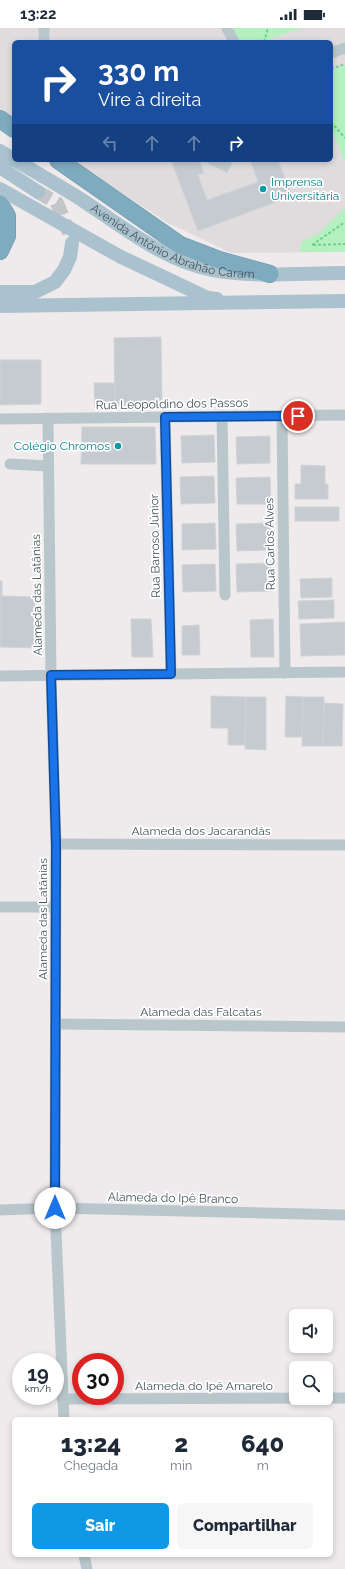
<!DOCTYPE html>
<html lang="pt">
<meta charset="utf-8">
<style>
:root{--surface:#fff;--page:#f6f6f7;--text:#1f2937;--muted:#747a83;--accent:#0e98e6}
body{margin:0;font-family:Raleway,sans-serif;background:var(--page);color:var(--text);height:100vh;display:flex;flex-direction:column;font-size:15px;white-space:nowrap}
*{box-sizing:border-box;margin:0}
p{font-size:13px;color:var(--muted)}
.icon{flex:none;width:22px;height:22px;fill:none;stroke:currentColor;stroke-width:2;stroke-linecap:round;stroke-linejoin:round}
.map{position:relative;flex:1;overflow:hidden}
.details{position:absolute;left:12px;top:1389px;width:321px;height:140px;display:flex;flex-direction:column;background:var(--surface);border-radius:6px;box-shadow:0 2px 6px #0003}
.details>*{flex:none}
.banner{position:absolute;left:12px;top:12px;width:321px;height:122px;border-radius:6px;box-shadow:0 2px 6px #0003;background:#1a4fa0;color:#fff;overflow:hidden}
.controls{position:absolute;left:289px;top:1281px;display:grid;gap:8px}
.controls a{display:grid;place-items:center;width:44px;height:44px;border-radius:6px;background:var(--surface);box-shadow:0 2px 6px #0003;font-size:20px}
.speed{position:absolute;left:12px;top:1325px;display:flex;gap:8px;font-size:20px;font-weight:700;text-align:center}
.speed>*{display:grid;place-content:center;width:52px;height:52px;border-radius:50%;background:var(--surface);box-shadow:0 2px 6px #0003;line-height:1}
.speed small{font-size:10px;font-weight:400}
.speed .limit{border:6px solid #d22;background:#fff;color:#111}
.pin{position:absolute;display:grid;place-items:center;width:34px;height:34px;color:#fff;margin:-17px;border:2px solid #fff;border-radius:50%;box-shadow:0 1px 4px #0007}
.me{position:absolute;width:44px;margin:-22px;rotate:0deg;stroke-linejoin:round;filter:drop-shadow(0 0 3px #0008)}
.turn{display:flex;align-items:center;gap:14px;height:84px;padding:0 20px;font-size:18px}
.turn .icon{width:52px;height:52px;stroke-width:2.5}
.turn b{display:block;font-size:28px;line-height:34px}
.lanes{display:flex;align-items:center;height:38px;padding:0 20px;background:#0003;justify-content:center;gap:20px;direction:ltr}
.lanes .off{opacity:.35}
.eta{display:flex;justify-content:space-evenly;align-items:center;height:68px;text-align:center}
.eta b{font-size:24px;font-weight:800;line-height:28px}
.primary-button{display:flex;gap:8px;margin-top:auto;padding:8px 20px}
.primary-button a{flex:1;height:46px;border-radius:6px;background:var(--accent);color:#fff;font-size:16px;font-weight:800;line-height:46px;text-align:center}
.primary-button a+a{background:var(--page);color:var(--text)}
.status{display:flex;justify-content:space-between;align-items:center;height:28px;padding:0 20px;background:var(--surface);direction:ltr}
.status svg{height:11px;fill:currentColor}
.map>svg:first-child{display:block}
</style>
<div class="status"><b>13:22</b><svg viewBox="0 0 49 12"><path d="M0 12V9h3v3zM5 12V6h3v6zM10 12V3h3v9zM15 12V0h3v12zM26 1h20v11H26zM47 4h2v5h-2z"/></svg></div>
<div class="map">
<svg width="345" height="1541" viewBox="0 0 345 1541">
<rect width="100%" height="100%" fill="#efebec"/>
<path fill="#e0dcde" d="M 0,0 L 345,0 L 345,224 L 231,225 L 168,195 L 72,132 L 331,132 L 331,14 L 14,14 L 14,92 L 0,81 Z"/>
<g fill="#b5f1c0">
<path d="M 228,0 L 303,0 L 260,14 L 241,14 Z"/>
<path d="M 345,38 L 345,134 L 331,100 L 331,43 Z"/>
<path d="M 345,180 L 345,224 L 300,224 L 301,214 L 319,205 Z"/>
</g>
<g fill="#c5cbcf" stroke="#cfd3d8">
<path d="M 171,132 L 199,132 L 204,145 L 198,147 L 207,172 L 258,154 L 250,132 L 278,132 L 292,168 L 198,203 Z"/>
<path d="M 202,132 L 234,132 L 227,145 Z"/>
<path d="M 161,309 L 162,377 L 115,378 L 114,310 Z"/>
<path d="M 0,332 L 41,332 L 41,376 L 0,377 Z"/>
<path d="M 94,355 L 114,355 L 115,378 L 95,378 Z"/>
<path d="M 82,399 L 155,399 L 156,436 L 81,436 Z"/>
<path d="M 214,407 L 215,434 L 182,435 L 181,408 Z"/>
<path d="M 270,408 L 270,435 L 237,436 L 236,409 Z"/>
<path d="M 301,437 L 325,438 L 325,456 L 328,456 L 328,471 L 295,471 L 295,456 L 301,456 Z"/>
<path d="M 214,448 L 215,475 L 181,476 L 180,449 Z"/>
<path d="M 270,449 L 271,476 L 237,476 L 236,450 Z"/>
<rect x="295" y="479" width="44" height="14"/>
<path d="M 215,495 L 216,521 L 182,522 L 182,496 Z"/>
<path d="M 270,495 L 271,522 L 237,523 L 236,496 Z"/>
<path d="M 270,535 L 271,563 L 237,564 L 236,536 Z"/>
<path d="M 215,536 L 216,563 L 183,564 L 182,537 Z"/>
<path d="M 332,550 L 332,569 L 301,570 L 300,551 Z"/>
<path d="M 0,553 L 2,553 L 2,568 L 35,569 L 34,620 L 0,619 Z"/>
<path d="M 334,572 L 334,590 L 299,591 L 298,573 Z"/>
<path d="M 131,591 L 151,591 L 153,629 L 132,629 Z"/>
<path d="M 273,591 L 274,629 L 251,629 L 250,592 Z"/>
<path d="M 345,594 L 345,627 L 301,628 L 300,596 Z"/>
<path d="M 199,597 L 200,627 L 182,627 L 182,598 Z"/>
<path d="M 211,668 L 246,669 L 245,717 L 228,717 L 228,700 L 211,700 Z"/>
<path d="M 286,668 L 303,669 L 302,709 L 285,709 Z"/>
<path d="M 246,669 L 266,669 L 266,722 L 245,721 Z"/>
<path d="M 303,669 L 324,669 L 323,718 L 302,718 Z"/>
<path d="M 324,675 L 343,676 L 342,718 L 323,718 Z"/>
</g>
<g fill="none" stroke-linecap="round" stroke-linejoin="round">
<path stroke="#c4c5c8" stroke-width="14" stroke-dasharray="14 7" stroke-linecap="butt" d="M 38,164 L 57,175 L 69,205"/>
<defs>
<g id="highway">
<path d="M 0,91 L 14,101"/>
<path d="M 58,132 L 180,217 L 219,232 L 270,246"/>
<path d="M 0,176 L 7,188 L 7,208 L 0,223"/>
</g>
</defs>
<use href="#highway" stroke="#6b96aa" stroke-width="18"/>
<g stroke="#6cd08b" stroke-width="2" stroke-dasharray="3 2" stroke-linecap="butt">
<path d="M 264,14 L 268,0"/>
<path d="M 331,41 L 345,36"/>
<path d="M 331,94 L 345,110"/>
<path d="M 312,217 L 345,194"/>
<path d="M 313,217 L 345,216"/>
</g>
<g stroke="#b9c7cc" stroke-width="11">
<path d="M 44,0 L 44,14"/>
<path d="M 227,0 L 234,14"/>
<path d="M 331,25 L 345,20"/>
<path d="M 222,388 L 225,567"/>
<path d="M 282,388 L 285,645"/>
<path d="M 165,389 L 171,646"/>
<path d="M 48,390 L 51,647 L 56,816 L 55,1180 L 64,1391"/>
<path d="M 0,391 L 345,387"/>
<path d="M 10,436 L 48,438"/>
<path d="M 0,648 L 345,644"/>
<path d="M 56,816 L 345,817"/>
<path d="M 0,879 L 56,879"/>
<path d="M 56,996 L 345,999"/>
<path d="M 0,1182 L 55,1180 L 345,1187"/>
<path d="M 62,1371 L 345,1370"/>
<path d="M 84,1527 L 87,1541"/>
</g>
<g stroke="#a9c2cd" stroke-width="14">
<path d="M 0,123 L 14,132"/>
<path id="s1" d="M 15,132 C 37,145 60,158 82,172 C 123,199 163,232 212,242 C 255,250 301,245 345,245"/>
<path d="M 0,139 L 38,164"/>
<path d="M 0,161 L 121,229 L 208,270 L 217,271"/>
<path d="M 0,264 L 35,264 L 55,254 L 64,242 L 70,229 L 72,215"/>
<path d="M 0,278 L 345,273"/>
</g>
<use href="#highway" stroke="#7fabbf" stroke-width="17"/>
</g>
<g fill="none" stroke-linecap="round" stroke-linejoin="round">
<defs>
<path id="route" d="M 55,1180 L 56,816 L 51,647 L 171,646 L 165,389 L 298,388"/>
</defs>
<use href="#route" stroke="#114b97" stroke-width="10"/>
<use href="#route" stroke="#1a73e8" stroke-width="7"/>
</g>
<g fill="#0f9aa8" stroke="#fff" stroke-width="1.5">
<circle cx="263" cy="161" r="4"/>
<circle cx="118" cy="418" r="4"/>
</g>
<g text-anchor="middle" stroke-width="3.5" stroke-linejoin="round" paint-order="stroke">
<g font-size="12" fill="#0d838f" stroke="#fff" text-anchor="start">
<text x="271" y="158">Imprensa<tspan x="271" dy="14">Universitária</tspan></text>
<text x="110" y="422" text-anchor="end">Colégio Chromos</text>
</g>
<g font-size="12" fill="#43545a" stroke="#fff">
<text dy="4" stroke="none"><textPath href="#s1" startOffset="180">Avenida Antônio Abrahão Caram</textPath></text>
<text transform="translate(172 376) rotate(-1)" y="4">Rua Leopoldino dos Passos</text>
<text transform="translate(270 516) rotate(-91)" y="4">Rua Carlos Alves</text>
<text transform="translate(155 518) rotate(-91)" y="4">Rua Barroso Júnior</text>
<text transform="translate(37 567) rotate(-91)" y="4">Alameda das Latânias</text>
<text x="201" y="807">Alameda dos Jacarandás</text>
<text transform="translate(43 891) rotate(-90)" y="4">Alameda das Latânias</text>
<text x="201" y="988">Alameda das Falcatas</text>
<text transform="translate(173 1170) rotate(1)" y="4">Alameda do Ipê Branco</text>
<text x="204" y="1362">Alameda do Ipê Amarelo</text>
</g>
</g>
</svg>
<div class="controls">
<a><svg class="icon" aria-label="sound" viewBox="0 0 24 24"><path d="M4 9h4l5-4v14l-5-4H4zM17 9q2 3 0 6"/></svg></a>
<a><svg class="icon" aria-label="search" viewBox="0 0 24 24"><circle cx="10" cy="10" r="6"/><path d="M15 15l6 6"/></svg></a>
</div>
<div class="speed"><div>19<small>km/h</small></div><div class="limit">30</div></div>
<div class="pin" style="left:298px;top:388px;background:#d93025"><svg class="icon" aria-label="arrive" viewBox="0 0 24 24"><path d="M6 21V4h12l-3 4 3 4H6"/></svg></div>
<svg class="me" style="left:55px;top:1180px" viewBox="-20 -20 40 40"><circle r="19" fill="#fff"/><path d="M0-13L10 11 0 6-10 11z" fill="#1a73e8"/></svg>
<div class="banner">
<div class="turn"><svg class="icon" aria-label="right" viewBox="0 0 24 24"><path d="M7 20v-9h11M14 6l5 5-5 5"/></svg><div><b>330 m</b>Vire à direita</div></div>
<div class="lanes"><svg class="icon off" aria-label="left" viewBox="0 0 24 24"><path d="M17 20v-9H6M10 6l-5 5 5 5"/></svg><svg class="icon off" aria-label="ahead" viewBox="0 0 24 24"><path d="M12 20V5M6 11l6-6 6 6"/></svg><svg class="icon off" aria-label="ahead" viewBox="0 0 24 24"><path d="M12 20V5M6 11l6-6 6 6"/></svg><svg class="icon" aria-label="right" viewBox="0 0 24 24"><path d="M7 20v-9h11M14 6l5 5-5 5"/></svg></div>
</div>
<section class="details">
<div class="eta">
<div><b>13:24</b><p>Chegada</p></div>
<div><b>2</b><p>min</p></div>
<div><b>640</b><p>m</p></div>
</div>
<div class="primary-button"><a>Sair</a><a>Compartilhar</a></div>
</section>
</div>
